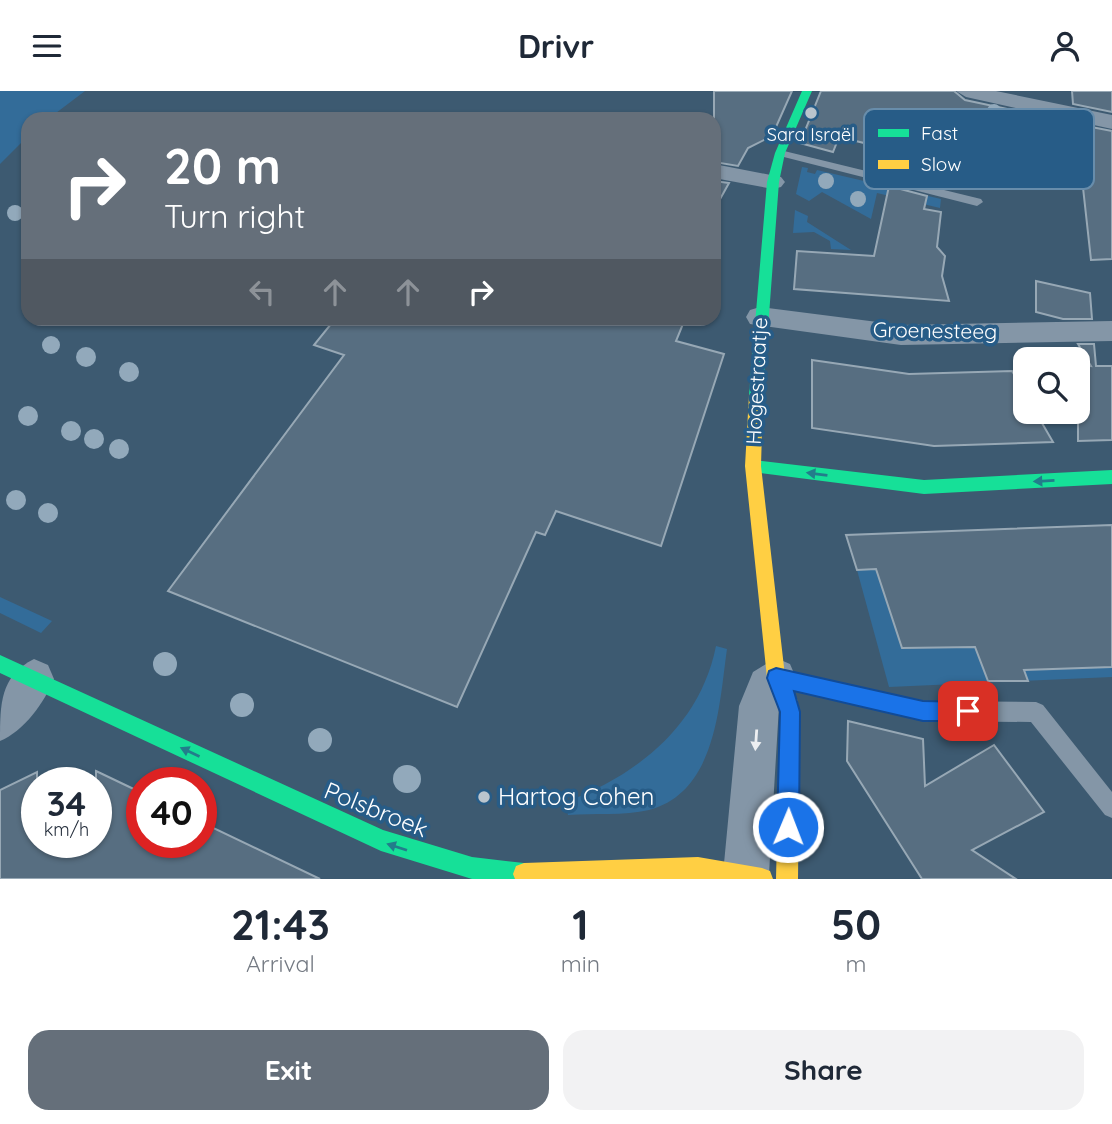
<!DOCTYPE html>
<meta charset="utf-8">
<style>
:root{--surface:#fff;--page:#f2f2f3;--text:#1f2937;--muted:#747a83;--accent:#656f7a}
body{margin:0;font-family:Quicksand,sans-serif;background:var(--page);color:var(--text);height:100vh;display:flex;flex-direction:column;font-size:26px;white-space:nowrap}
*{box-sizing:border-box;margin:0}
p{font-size:23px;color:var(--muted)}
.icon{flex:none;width:38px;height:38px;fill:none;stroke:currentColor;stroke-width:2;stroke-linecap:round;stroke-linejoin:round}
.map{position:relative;height:788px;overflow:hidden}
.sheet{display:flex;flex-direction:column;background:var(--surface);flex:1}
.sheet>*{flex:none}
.hud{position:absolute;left:21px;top:21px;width:700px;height:214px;border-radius:21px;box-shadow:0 2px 5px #0004;background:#656f7a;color:#fff;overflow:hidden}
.controls{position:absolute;left:1013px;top:256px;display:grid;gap:14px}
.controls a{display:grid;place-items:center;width:77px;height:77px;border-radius:14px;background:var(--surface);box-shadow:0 2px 5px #0004;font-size:35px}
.speed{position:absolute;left:21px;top:676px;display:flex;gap:14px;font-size:35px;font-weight:700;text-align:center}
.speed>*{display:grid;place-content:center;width:91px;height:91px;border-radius:50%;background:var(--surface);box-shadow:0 2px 5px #0004;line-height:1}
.speed small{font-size:18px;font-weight:400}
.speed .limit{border:10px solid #d22;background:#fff;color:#111}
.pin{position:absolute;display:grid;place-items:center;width:60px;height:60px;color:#fff;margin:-30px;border-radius:14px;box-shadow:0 4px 10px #0006}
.me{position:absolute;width:77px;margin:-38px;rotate:1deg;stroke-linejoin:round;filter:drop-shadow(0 0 5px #0008)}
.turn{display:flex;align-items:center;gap:24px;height:147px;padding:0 28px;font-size:32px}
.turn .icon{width:91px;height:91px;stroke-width:2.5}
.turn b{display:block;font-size:49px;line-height:60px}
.lanes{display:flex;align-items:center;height:66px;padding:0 28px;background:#0003;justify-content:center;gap:35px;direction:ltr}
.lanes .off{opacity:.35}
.eta{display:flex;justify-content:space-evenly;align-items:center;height:119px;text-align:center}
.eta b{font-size:42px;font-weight:700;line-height:49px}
.primary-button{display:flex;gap:14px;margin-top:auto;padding:14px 28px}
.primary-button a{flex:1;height:80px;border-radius:21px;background:var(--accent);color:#fff;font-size:28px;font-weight:700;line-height:80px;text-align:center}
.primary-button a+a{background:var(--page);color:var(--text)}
header{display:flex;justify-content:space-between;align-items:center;height:91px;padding:0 28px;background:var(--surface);font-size:32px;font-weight:700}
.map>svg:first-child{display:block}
</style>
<header><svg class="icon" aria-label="menu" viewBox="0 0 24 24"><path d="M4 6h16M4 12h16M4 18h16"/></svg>Drivr<svg class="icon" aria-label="person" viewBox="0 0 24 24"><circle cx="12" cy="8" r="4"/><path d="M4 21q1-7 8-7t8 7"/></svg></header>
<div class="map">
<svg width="1112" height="788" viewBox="0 0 1112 788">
<rect width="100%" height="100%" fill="#3d5a71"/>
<g fill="#336c99">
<path d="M 0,0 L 85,0 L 48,28 L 28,28 L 28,45 L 0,73 Z"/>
<path d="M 802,76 L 808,77 L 807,81 L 815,83 L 817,79 L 941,108 L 940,117 L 877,102 L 871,128 L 822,101 L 809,110 L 796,103 Z"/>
<path d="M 795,119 L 808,125 L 807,131 L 851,159 L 831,158 L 830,150 L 814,141 L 793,142 Z"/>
<path d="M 1112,469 L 1112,586 L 889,596 L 857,479 Z"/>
<path d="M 0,506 L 52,530 L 41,542 L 0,522 Z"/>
<path d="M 716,555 L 727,558 C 719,613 717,701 649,719 C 624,725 594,722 568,724 L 566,711 C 637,684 700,635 716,555 Z"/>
</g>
<g fill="#576e81" stroke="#97a8b5" stroke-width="2">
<path d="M 714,0 L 792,0 L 772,45 L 748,57 L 738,75 L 714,71 Z"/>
<path d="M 821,0 L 954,0 L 965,9 L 1036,24 L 1034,75 L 939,57 L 930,93 L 891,83 L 893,76 L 888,75 L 893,59 L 839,46 L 833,61 L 800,52 Z"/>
<path d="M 1072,0 L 1112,0 L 1112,21 L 1073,13 Z"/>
<path d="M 1076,33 L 1112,40 L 1112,168 L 1091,169 Z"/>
<path d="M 714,90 L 729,92 L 714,119 Z"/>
<path d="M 889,95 L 927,105 L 924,118 L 941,121 L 937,156 L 945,165 L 942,185 L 949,210 L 794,198 L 797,160 L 874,165 Z"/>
<path d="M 1036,190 L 1090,202 L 1092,228 L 1063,228 L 1036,221 Z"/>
<path d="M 335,228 L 685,228 L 676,250 L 724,263 L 661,455 L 556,420 L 545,444 L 536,441 L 457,616 L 168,500 L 344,264 L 314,254 Z"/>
<path d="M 1078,253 L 1094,253 L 1096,275 L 1112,275 L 1112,349 L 1078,350 L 1078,274 L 1091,275 Z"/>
<path d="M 812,269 L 909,283 L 1012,280 L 1026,303 L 1026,320 L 1035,320 L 1053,351 L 934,355 L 812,337 Z"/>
<path d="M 1112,434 L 1112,576 L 1024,579 L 1028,590 L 988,590 L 975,556 L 902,557 L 876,478 L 857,479 L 846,444 Z"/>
<path d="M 848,630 L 923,648 L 925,695 L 994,654 L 1044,721 L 972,759 L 1016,788 L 922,788 L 847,670 Z"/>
<path d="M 96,680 L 142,702 L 142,751 L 201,751 L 201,731 L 320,788 L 0,788 L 0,699 L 37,681 L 37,751 L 96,751 Z"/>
</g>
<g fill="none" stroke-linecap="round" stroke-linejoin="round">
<g fill="#8496a7" fill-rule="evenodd">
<path d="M 780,59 L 981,108 L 983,111 L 977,115 L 776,64 L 776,60 Z"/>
<path d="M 785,580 L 924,610 L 1036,611 L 1043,614 L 1112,701 L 1112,727 L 1105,724 L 1031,631 L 924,630 L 785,598 L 778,596 L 776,589 L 778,582 Z"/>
</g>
<g fill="#8496a7" fill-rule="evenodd">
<path d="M 956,0 L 996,0 L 1112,24 L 1112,38 L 966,6 Z"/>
<path d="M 714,73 L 781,86 L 785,91 L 781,96 L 773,98 L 714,87 Z"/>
<path d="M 760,216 L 901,234 L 1112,230 L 1112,250 L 901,254 L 750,233 L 746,226 L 750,219 Z"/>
<path d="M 776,567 L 790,573 L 796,587 L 779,615 L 769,783 L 767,788 L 725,788 L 723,783 L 739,615 L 753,581 Z"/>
<path d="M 34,568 L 48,574 L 54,588 C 44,612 24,640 0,650 C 0,613 0,585 34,568 Z"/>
</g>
<g fill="#16e098" fill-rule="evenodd">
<path d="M 802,0 L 812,0 L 785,62 L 779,91 L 763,304 L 756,310 L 749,304 L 767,91 L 775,62 Z"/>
<path d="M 753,369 L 924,389 L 1112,379 L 1112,393 L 924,403 L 753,381 L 748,380 L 745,375 L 748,370 Z"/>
<path d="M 0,564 L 383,739 L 472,766 L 524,772 L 532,775 L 535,783 L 533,788 L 472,788 L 381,760 L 0,582 Z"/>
</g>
<g fill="#ffcf43" fill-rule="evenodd">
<path d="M 756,298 L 763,304 L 761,375 L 785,585 L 797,608 L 800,621 L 798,788 L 776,788 L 780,621 L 779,610 L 767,587 L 745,375 L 749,304 Z"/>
<path d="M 698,766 L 762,777 L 770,780 L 773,788 L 515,788 L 513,783 L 516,775 L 524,772 Z"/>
</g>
</g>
<g fill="#92a9bb">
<circle cx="994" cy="20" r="7"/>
<circle cx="826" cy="90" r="8"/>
<circle cx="858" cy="108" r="8"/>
<circle cx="15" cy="122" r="8"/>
<circle cx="51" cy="254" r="9"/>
<circle cx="86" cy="266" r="10"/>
<circle cx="129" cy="281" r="10"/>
<circle cx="28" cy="325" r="10"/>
<circle cx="71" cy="340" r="10"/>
<circle cx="94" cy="348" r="10"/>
<circle cx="119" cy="358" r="10"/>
<circle cx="16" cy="409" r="10"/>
<circle cx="48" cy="422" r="10"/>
<circle cx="165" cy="573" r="12"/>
<circle cx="242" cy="614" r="12"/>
<circle cx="320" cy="649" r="12"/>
<circle cx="407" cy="688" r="14"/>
</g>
<defs><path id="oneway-solid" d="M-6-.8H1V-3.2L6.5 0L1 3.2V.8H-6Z" transform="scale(1.75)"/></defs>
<g fill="#237d8b">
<use href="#oneway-solid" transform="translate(817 383) rotate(-173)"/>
<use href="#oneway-solid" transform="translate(1044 390) rotate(177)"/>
<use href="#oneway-solid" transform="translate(190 661) rotate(-155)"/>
<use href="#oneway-solid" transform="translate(397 756) rotate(-162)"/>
</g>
<use fill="#edeff2" href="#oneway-solid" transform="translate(756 649) rotate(94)"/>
<path fill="#1a73e8" stroke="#114b97" stroke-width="2" d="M 776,577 L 923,610 L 968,611 L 975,614 L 978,620 L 975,627 L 968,630 L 923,630 L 794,600 L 800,621 L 799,736 L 795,743 L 788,746 L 781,743 L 777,736 L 780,621 L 767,587 L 769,580 Z"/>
<g fill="#bbc5cd" stroke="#275c87" stroke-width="2.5">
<circle cx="811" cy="22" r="7"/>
<circle cx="484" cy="706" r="7"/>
</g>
<g text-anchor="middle" stroke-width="7" stroke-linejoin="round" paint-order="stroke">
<g font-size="18" fill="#fff" stroke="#275c87">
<text x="811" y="50">Sara Israël</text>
</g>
<g font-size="21" fill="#fff" stroke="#275c87">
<text transform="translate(935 240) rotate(1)" y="7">Groenesteeg</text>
<text transform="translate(757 290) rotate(-87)" y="7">Hogestraatje</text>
</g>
<g font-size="24" fill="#fff" stroke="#275c87" text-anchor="start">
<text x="498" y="714">Hartog Cohen</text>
</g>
<g font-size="24" fill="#fff" stroke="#275c87">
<text transform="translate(376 719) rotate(22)" y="8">Polsbroek</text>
</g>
</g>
<rect x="864" y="18" width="230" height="80" rx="10" fill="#275c87" stroke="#688dab" stroke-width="2"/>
<rect x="878" y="38" width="31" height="8" fill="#16e098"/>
<rect x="878" y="69" width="31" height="9" fill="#ffcf43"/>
<g font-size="19" fill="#fff">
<text x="921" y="49">Fast</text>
<text x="921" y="80">Slow</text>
</g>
</svg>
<div class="controls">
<a><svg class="icon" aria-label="search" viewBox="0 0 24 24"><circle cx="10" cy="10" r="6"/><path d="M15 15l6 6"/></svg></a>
</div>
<div class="speed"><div>34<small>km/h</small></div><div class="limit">40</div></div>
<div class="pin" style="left:968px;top:620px;background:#d93025"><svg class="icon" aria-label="arrive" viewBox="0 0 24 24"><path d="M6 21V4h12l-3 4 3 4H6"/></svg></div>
<svg class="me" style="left:788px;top:736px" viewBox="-20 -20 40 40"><circle r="17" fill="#1a73e8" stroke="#fff" stroke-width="3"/><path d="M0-11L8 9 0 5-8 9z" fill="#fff"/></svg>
<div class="hud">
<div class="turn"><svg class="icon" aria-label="right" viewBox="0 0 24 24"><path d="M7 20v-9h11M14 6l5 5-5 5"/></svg><div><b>20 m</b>Turn right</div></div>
<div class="lanes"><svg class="icon off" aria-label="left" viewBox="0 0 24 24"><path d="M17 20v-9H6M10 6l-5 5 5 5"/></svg><svg class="icon off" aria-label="ahead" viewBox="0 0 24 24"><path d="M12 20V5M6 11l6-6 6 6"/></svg><svg class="icon off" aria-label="ahead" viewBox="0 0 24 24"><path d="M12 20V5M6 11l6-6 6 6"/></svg><svg class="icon" aria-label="right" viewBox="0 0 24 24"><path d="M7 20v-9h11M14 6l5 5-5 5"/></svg></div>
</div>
</div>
<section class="sheet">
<div class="eta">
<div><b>21:43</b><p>Arrival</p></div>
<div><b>1</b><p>min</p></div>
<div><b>50</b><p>m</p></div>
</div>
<div class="primary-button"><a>Exit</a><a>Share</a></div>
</section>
